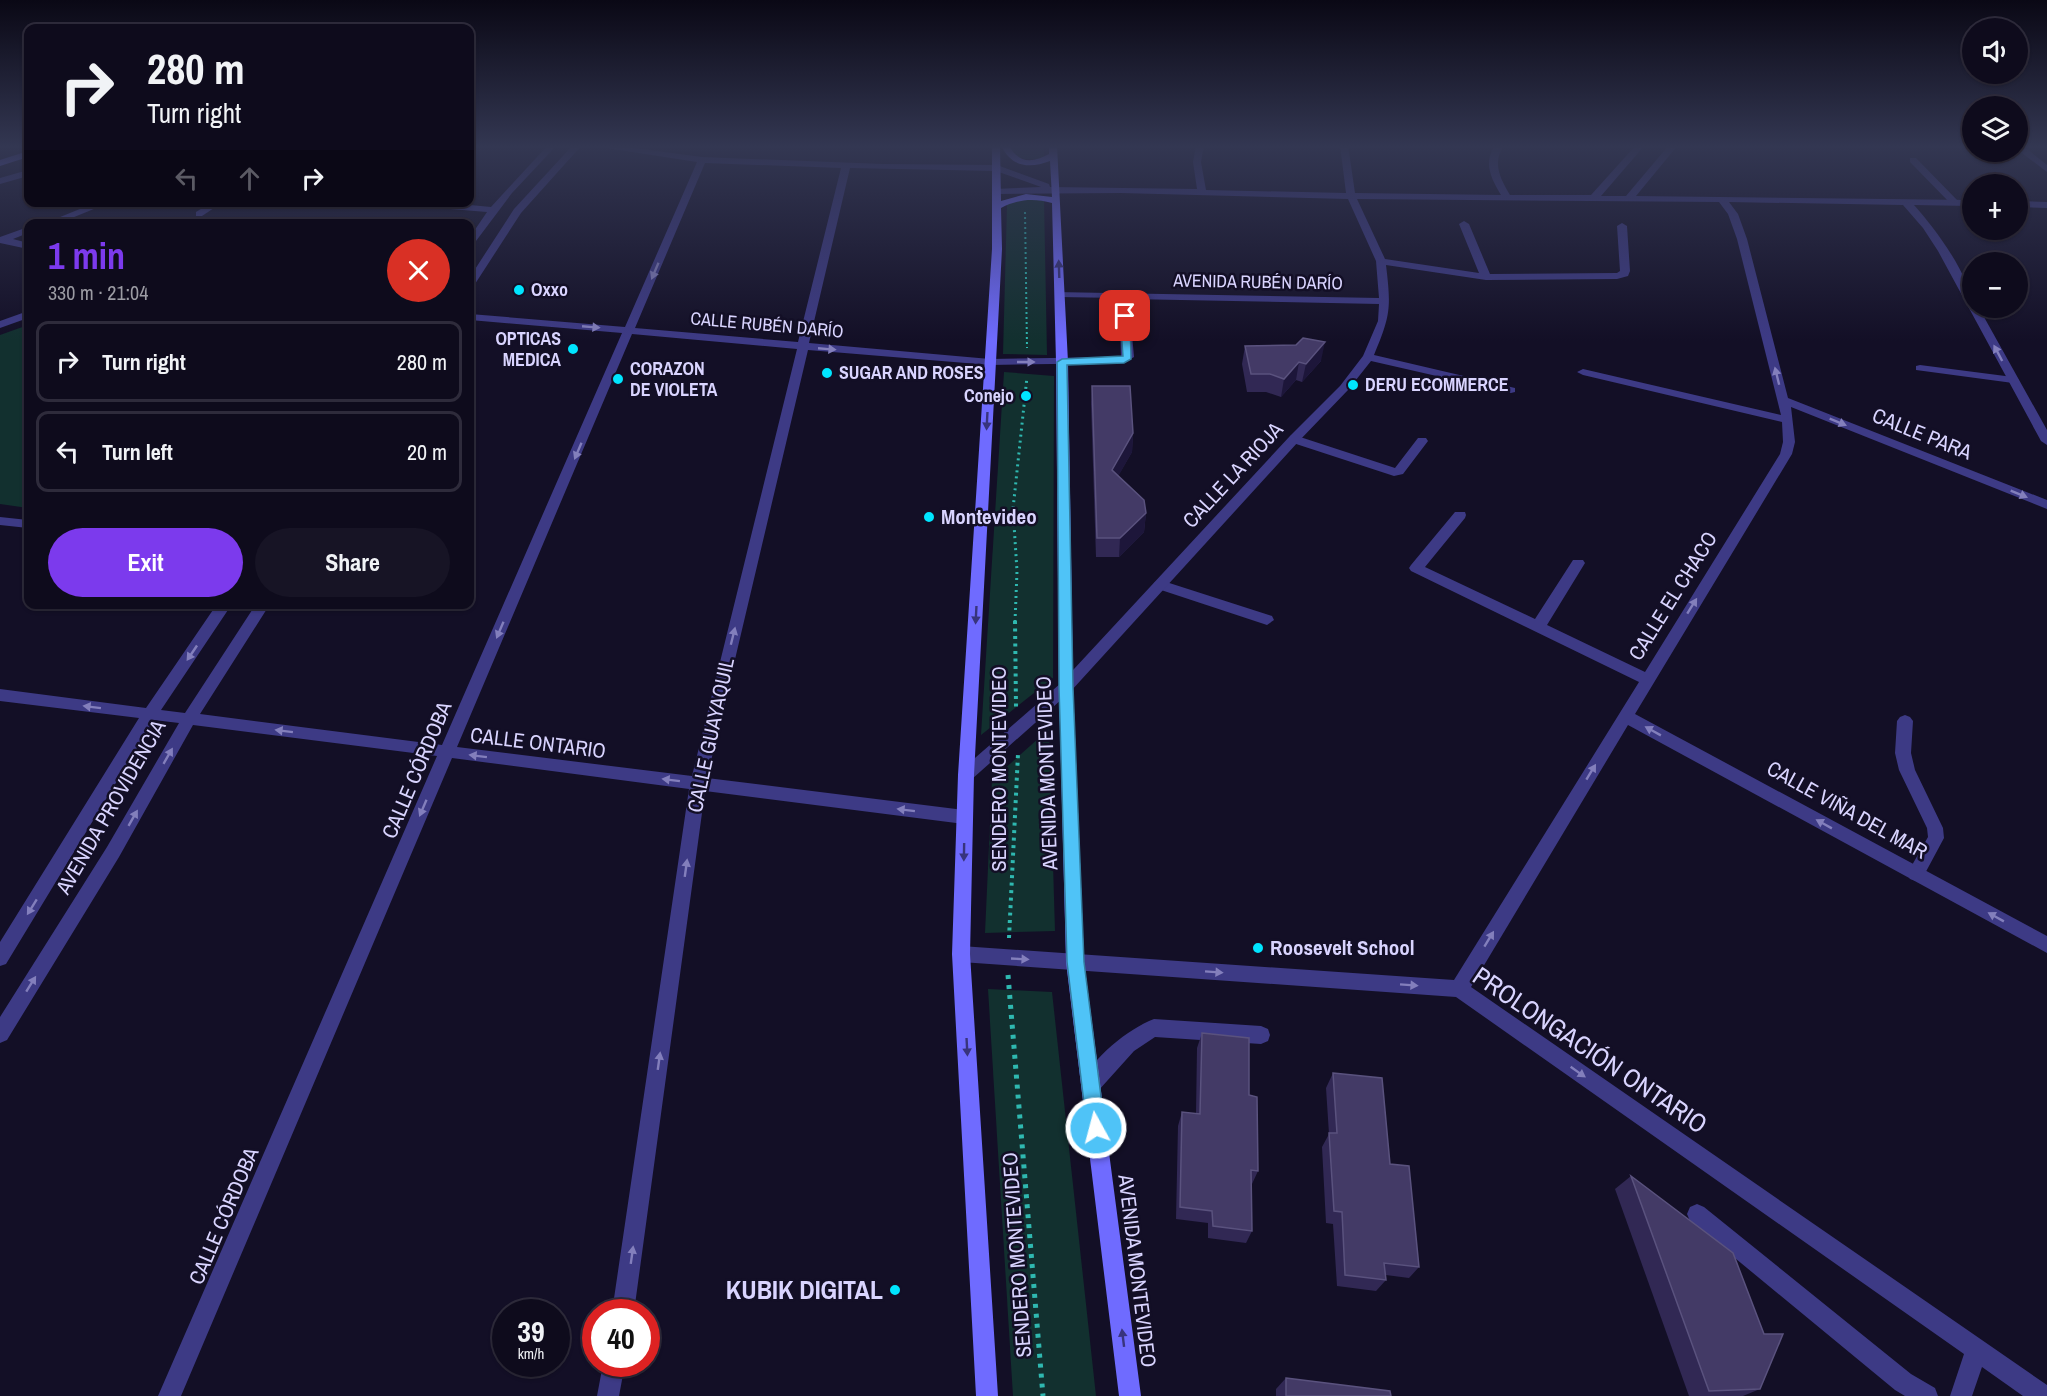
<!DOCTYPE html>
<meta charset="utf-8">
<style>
:root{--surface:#0e0b1c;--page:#171425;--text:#f1f3f6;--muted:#9b9ba3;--line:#2e2b3b;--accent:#7c3aed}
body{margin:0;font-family:"Archivo Narrow",sans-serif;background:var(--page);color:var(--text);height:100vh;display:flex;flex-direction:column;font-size:22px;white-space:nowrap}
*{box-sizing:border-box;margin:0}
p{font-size:20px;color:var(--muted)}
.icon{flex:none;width:33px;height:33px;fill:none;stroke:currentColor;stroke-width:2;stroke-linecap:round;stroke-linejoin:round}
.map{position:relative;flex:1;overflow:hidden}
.panel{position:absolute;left:24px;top:219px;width:450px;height:390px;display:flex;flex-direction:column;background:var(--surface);border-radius:12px;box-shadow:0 2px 4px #0004,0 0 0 2px var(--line)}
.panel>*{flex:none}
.banner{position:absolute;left:24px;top:24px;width:450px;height:183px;border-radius:12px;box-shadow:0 2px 4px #0004,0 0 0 2px var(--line);background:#0e0b1c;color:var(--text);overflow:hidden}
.controls{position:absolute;left:1962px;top:18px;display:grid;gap:12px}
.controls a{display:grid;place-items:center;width:66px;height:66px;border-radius:50%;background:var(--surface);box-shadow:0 2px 4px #0004,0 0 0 2px var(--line);font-size:30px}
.speed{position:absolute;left:492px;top:1299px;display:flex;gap:12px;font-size:30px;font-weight:700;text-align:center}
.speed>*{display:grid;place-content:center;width:78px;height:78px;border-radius:50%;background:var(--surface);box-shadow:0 2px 4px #0004,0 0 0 2px var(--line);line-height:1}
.speed small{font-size:15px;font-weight:400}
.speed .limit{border:9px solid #d22;background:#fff;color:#111}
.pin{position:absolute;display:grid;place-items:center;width:51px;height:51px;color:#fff;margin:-26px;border-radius:12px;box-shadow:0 3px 9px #0006}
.me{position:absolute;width:66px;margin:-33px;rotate:353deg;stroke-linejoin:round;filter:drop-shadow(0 0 4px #0008)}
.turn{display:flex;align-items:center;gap:21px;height:126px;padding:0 24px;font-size:27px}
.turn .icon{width:78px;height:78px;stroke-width:2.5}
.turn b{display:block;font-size:42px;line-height:51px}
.lanes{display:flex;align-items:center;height:57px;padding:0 24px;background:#0003;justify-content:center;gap:30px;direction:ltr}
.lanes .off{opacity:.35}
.round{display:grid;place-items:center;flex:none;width:63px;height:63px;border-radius:32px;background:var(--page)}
.overview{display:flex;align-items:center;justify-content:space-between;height:102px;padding:0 24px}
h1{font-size:36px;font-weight:700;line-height:45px;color:var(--accent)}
.button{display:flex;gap:12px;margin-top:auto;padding:12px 24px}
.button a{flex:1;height:69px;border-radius:36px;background:var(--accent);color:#fff;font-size:24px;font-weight:700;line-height:69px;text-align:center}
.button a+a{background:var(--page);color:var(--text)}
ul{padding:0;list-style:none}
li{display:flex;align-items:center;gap:18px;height:81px;margin:0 12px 9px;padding:0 12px;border:3px solid var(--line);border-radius:12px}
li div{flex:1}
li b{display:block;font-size:22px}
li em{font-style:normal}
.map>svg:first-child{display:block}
</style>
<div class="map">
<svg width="2047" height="1396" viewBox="0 0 2047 1396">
<rect width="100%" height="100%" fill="#130f26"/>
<g fill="#12302f">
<path d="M 1008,145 L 1044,145 L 1044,160 L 1014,158 Z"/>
<path d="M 1044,198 L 1047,355 L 1003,354 L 1007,205 L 1015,200 Z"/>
<path d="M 28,325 L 28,508 L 0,504 L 0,335 Z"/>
<path d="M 1004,372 L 1054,376 L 1053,678 L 981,735 Z"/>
<path d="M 1049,729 L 1055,931 L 985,933 L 992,780 Z"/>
<path d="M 988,989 L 1052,992 L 1096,1396 L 1013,1396 Z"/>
</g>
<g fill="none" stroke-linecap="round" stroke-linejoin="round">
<path stroke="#2fb8b0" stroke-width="2" stroke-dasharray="2 3" stroke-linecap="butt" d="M 1025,212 L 1027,348"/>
<path stroke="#2fb8b0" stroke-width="3" stroke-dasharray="2 4" stroke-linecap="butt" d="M 1015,622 L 1017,571 L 1013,509 L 1027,377"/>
<g stroke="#2fb8b0" stroke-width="4" stroke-dasharray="3 4.5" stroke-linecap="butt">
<path d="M 1015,621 L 1016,707"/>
<path d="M 1009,938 L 1018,754"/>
</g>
<path stroke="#2fb8b0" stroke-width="5" stroke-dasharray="4 6" stroke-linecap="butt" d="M 1008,975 L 1043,1396"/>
<g fill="#3d3a85" fill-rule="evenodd">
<path d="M 1910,158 L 1916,158 L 1958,201 L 1958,205 L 1952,205 L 1910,162 Z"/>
<path d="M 28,170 L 28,176 L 0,184 L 0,178 Z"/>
<path d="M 212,202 L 223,202 L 202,216 L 196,216 L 196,212 Z"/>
<path d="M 1920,365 L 2013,377 L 2019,380 L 2013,383 L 1916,370 L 1916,366 Z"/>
<path d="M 1294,435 L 1395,468 L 1418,438 L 1426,438 L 1428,441 L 1403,474 L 1394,476 L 1290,442 L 1290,436 Z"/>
<path d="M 1160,580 L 1272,616 L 1274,620 L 1267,625 L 1155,588 L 1153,585 L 1155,582 Z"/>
<path d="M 1905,715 L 1910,717 L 1913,721 L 1911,753 L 1915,770 L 1943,828 L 1944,838 L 1922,879 L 1916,881 L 1910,879 L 1907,874 L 1928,837 L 1927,828 L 1899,770 L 1895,753 L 1897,721 L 1900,717 Z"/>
<path d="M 1154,1019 L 1261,1026 L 1268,1029 L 1270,1035 L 1268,1041 L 1261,1044 L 1155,1037 L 1134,1051 L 1098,1091 L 1091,1093 L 1084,1091 L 1081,1084 C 1092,1058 1128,1029 1154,1019 Z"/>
<path d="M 1697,1204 L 1704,1207 L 1911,1374 L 1935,1388 L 1938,1396 L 1905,1396 L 1895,1390 L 1690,1221 L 1687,1214 L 1690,1207 Z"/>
</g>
<g fill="#3d3a85" fill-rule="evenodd">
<path d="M 548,145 L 557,145 L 512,193 L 473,245 L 470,246 L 470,237 L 487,212 L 401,205 L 397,202 L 439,202 L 491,207 Z"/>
<path d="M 573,145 L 582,145 L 521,213 L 475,284 L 470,287 L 470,277 L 514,209 Z"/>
<path d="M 587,145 L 612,145 L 702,157 L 883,164 L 997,165 L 1049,184 L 1050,187 L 1197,189 L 1193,162 L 1196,145 L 1204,145 L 1201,162 L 1206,190 L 1346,193 L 1340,145 L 1348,145 L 1355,193 L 1501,195 C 1491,178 1483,163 1495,145 L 1504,145 C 1492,163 1500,178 1510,195 L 1591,195 L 1636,145 L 1645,145 L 1601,196 L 1626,196 L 1669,145 L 1678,145 L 1636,196 L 1972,200 L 1972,206 L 1914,205 C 1934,227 1972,277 1972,308 L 1979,308 L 2047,430 L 2047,445 L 2041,441 L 1938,251 L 1923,228 L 1903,205 L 1729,202 L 1738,214 L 1747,239 L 1788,398 L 2047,500 L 2047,509 L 1791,407 L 1795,442 L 1792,454 L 1635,714 L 2047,936 L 2047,953 L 1628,725 L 1471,987 L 2047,1385 L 2047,1396 L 2023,1396 L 1982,1367 L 1972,1396 L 1950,1396 L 1964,1354 L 1456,997 L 961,962 L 955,960 L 952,954 L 955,948 L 961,946 L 1454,980 L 1639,682 L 1411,571 L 1409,568 L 1411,565 L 1455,512 L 1465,512 L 1466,515 L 1465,518 L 1425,567 L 1535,619 L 1573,560 L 1583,560 L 1585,563 L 1547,625 L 1645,672 L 1780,454 L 1783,442 L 1782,422 L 1583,375 L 1577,372 L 1583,369 L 1781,415 L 1737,239 L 1728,214 L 1719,202 L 1357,199 L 1385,259 L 1479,273 L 1459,224 L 1464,221 L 1469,224 L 1490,274 L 1617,273 L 1620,271 L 1617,226 L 1622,223 L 1627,226 L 1630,271 L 1628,276 L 1617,279 L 1486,280 L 1386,265 C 1391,307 1391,315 1374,355 L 1515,388 L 1515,392 L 1511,393 L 1371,361 L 1348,390 L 1298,442 L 1071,691 L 972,779 L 966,781 L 960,779 L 958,775 L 960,771 L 1061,683 L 1290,436 L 1340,386 L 1363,356 L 1378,321 L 1379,304 L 1129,299 L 1134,357 L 1124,363 L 990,365 L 808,350 L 707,778 L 964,810 L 970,812 L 972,817 L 970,822 L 964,824 L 705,791 L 634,1312 L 612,1312 L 689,789 L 452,758 L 181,1396 L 158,1396 L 437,756 L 193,725 L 119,857 L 7,1040 L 0,1043 L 0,1017 L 107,847 L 179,723 L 154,720 L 6,964 L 0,966 L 0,942 L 139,718 L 0,701 L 0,689 L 146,708 L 217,604 L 232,604 L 161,710 L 185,713 L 256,604 L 270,604 L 200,714 L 442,745 L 622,333 L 470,320 L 470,314 L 625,327 L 697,162 ZM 705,163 L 841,168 L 798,342 L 635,328 ZM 850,168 L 996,171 L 1041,187 L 994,189 L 992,191 L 997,194 L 1121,193 L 1348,199 L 1376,261 L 1379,298 L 1055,292 L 1055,296 L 1059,297 L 1119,298 L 1121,357 L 990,359 L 809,343 ZM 632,334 L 797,349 L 692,776 L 457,747 Z"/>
<path d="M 2018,145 L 2022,145 L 2047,165 L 2047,172 L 2018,150 Z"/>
<path d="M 2018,201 L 2047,202 L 2047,208 L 2018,207 Z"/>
<path d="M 97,202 L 111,202 L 57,224 L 43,224 Z"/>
<path d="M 28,227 L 28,233 L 13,239 L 28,243 L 28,249 L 0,243 L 0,237 Z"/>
<path d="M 28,311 L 28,318 L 0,328 L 0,321 Z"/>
<path d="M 0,517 L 28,520 L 28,528 L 0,525 Z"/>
<path d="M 603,1364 L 625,1364 L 619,1396 L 597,1396 Z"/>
</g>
<g fill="#6f6bff" fill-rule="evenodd">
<path d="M 992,145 L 1000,145 L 1001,201 L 1026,194 L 1052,197 L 1050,161 C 1029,169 1011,167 1001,145 L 1009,145 C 1018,164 1033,163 1049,154 L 1049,145 L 1057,145 L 1068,362 L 1073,687 L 1084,962 L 1141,1396 L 1119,1396 L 1066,962 L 1059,687 L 1056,362 L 1052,203 C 1034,198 1018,199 1001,208 L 1002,249 L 974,775 L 970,954 L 998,1396 L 976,1396 L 952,954 L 958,775 L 992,249 Z"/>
<path d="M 28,151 L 28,157 L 0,166 L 0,160 Z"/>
</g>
</g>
<g fill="#312854">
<path d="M 1245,346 L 1321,361 L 1302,382 L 1296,380 L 1281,397 L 1266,392 L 1247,392 L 1242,364 Z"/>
<path d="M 1092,386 L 1133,433 L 1132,452 L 1118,476 L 1146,513 L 1144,532 L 1119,557 L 1096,557 L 1091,404 Z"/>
<path d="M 1202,1033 L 1249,1095 L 1258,1171 L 1252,1184 L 1252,1231 L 1246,1243 L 1208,1238 L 1208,1223 L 1176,1219 L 1178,1126 L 1182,1112 L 1196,1114 L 1197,1048 Z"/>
<path d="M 1333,1073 L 1390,1164 L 1419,1267 L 1409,1278 L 1386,1275 L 1386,1280 L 1376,1291 L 1337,1286 L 1333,1224 L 1326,1223 L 1322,1147 L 1329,1134 L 1326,1088 Z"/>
<path d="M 1631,1176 L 1760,1389 L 1743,1396 L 1689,1396 L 1615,1189 Z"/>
<path d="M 1286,1378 L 1391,1396 L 1276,1396 L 1276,1389 Z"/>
</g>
<g fill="#1d163a">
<path d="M 1325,342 L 1321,361 L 1302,382 L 1306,364 Z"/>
<path d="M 1299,362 L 1296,380 L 1281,397 L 1284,379 Z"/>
<path d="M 1133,433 L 1132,452 L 1111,489 L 1112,470 Z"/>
<path d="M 1146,513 L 1144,532 L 1119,557 L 1120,538 Z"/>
</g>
<g fill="#433a66" stroke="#5a527e" stroke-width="1.5">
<path d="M 1303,338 L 1325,342 L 1306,364 L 1299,362 L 1284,379 L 1270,374 L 1251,374 L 1245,346 L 1296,345 Z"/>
<path d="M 1092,386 L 1130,386 L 1133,433 L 1112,470 L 1144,500 L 1146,513 L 1120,538 L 1097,538 Z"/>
<path d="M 1202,1033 L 1249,1038 L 1249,1095 L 1257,1097 L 1258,1171 L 1251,1170 L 1252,1231 L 1213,1226 L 1212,1211 L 1180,1207 L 1182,1112 L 1200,1114 Z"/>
<path d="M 1333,1073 L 1382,1078 L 1390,1164 L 1409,1166 L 1419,1267 L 1384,1263 L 1386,1280 L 1345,1275 L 1342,1212 L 1334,1211 L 1329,1133 L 1337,1133 Z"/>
<path d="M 1631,1176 L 1733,1253 L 1764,1334 L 1783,1334 L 1760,1389 L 1709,1391 Z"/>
<path d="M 1286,1378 L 1390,1391 L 1391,1396 L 1286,1396 Z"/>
</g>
<defs><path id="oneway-solid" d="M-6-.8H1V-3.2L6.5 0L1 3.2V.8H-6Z" transform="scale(1.5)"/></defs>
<g fill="#38347d">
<use href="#oneway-solid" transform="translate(1059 269) rotate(-92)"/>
<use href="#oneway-solid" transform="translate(987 421) rotate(93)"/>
<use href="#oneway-solid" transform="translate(976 615) rotate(93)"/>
<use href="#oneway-solid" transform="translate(964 852) rotate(91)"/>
<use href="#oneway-solid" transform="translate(967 1047) rotate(87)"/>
<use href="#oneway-solid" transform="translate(1123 1338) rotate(-97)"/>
</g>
<g fill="#837fbc">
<use href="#oneway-solid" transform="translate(655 271) rotate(113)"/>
<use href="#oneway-solid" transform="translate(591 327) rotate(5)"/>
<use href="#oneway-solid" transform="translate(827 349) rotate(5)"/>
<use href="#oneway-solid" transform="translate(1998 353) rotate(-118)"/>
<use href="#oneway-solid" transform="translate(1026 362)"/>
<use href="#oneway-solid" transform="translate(1777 376) rotate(-104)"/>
<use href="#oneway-solid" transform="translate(1838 422) rotate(22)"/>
<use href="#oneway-solid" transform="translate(578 451) rotate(113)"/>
<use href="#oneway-solid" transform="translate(2019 494) rotate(22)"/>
<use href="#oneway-solid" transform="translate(1692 606) rotate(-58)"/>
<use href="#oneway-solid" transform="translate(500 630) rotate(113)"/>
<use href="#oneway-solid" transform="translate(733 636) rotate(-76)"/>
<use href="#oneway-solid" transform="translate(192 653) rotate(124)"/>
<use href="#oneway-solid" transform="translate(92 707) rotate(-173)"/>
<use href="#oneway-solid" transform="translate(284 731) rotate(-173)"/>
<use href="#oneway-solid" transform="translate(1653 731) rotate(-151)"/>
<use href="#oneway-solid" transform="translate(168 756) rotate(-60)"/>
<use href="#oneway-solid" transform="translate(478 756) rotate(-173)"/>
<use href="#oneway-solid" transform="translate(1591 772) rotate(-59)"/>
<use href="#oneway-solid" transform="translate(671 780) rotate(-173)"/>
<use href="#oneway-solid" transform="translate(423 808) rotate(113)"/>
<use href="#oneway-solid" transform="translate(906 810) rotate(-173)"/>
<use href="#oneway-solid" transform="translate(133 818) rotate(-60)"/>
<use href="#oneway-solid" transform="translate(1824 824) rotate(-151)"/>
<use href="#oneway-solid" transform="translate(686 868) rotate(-82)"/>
<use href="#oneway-solid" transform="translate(32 907) rotate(122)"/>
<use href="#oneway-solid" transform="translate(1996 917) rotate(-151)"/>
<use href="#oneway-solid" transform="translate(1489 939) rotate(-59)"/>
<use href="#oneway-solid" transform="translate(1020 959) rotate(3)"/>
<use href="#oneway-solid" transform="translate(1214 972) rotate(4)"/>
<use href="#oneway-solid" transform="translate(31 984) rotate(-58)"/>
<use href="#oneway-solid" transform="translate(1409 985) rotate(4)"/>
<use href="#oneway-solid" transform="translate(659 1061) rotate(-82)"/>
<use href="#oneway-solid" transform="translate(1578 1072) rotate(35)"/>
<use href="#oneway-solid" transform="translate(632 1255) rotate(-82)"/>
</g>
<linearGradient id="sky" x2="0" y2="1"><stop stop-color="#0a0815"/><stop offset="0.43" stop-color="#333752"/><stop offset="1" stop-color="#333752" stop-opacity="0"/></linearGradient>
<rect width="2047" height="341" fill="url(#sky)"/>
<path fill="#4fc3f7" stroke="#337fa1" stroke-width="1.5" d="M 1125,313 L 1130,316 L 1131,359 L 1124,363 L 1067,365 L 1073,687 L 1084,962 L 1105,1128 L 1103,1135 L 1096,1137 L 1090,1135 L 1087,1128 L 1067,962 L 1059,687 L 1057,362 L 1062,359 L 1123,356 L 1120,316 Z"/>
<g fill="#00e5ff" stroke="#130f26" stroke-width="2">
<circle cx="519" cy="290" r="6"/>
<circle cx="573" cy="349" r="6"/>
<circle cx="827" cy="373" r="6"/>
<circle cx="618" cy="379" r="6"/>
<circle cx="1353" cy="385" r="6"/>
<circle cx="1026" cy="396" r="6"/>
<circle cx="929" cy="517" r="6"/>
<circle cx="1258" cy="948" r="6"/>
<circle cx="895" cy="1290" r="6"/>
</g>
<g text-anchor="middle" stroke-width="5" stroke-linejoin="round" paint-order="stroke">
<g font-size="18" fill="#d9d4ff" stroke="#130f26">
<text transform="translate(1258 282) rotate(1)" y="6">AVENIDA RUBÉN DARÍO</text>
<text transform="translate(767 325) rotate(5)" y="6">CALLE RUBÉN DARÍO</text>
</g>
<g font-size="18" font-weight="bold" fill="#d9d4ff" stroke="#130f26" text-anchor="start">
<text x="531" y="296">Oxxo</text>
<text x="561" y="345" text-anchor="end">OPTICAS<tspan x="561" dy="21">MEDICA</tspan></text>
<text x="630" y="375">CORAZON<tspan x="630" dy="21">DE VIOLETA</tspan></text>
<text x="839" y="379">SUGAR AND ROSES</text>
<text x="1365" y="391">DERU ECOMMERCE</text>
<text x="1014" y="402" text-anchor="end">Conejo</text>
</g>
<g font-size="21" fill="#d9d4ff" stroke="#130f26">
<text transform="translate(1922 434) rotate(22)" y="7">CALLE PARA</text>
<text transform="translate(1233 475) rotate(-47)" y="7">CALLE LA RIOJA</text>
<text transform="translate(1673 596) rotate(-58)" y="7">CALLE EL CHACO</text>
<text transform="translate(711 735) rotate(-78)" y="7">CALLE GUAYAQUIL</text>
<text transform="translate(538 743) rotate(7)" y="7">CALLE ONTARIO</text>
<text transform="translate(999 769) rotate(-90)" y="7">SENDERO MONTEVIDEO</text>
<text transform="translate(417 770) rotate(-67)" y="7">CALLE CÓRDOBA</text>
<text transform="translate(1047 773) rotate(-92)" y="7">AVENIDA MONTEVIDEO</text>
<text transform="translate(111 807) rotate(-60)" y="7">AVENIDA PROVIDENCIA</text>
<text transform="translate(1847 810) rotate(29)" y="7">CALLE VIÑA DEL MAR</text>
<text transform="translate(224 1216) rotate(-67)" y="7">CALLE CÓRDOBA</text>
<text transform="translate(1017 1255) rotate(-94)" y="7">SENDERO MONTEVIDEO</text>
<text transform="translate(1137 1271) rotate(83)" y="7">AVENIDA MONTEVIDEO</text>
</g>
<g font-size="21" font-weight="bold" fill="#d9d4ff" stroke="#130f26" text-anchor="start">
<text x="941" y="524">Montevideo</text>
<text x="1270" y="955">Roosevelt School</text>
</g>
<g font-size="26" fill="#d9d4ff" stroke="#130f26">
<text transform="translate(1590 1050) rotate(34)" y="9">PROLONGACIÓN ONTARIO</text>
</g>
<g font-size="26" font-weight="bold" fill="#d9d4ff" stroke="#130f26" text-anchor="end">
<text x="883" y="1299">KUBIK DIGITAL</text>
</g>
</g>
</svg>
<div class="controls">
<a><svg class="icon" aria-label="sound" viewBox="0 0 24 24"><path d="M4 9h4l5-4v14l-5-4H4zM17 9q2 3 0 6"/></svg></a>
<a><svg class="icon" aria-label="layers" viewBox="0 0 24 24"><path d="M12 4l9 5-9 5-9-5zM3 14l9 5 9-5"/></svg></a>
<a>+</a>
<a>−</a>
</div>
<div class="speed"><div>39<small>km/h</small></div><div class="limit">40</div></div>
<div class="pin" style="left:1125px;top:316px;background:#d93025"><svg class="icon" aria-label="arrive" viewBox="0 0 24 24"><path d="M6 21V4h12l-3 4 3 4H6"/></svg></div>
<svg class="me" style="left:1096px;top:1128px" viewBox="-20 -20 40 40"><circle r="17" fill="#4fc3f7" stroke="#fff" stroke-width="3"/><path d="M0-11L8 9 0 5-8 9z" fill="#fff"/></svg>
<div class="banner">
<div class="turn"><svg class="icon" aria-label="right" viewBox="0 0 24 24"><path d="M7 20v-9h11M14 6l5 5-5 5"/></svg><div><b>280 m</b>Turn right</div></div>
<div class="lanes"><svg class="icon off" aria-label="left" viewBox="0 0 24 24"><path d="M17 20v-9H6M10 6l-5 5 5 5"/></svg><svg class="icon off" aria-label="ahead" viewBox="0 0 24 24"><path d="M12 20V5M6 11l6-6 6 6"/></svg><svg class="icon" aria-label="right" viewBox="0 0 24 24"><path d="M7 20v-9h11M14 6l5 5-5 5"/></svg></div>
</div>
<section class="panel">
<div class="overview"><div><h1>1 min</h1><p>330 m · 21:04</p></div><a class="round" style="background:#d93025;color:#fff"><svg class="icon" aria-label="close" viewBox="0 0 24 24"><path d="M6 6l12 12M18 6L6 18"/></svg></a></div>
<ul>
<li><svg class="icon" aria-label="right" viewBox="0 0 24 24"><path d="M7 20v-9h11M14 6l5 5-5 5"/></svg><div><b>Turn right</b></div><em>280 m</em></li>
<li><svg class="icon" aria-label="left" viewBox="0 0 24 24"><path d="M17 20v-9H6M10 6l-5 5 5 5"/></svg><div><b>Turn left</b></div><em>20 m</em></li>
</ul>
<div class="button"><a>Exit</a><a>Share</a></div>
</section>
</div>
